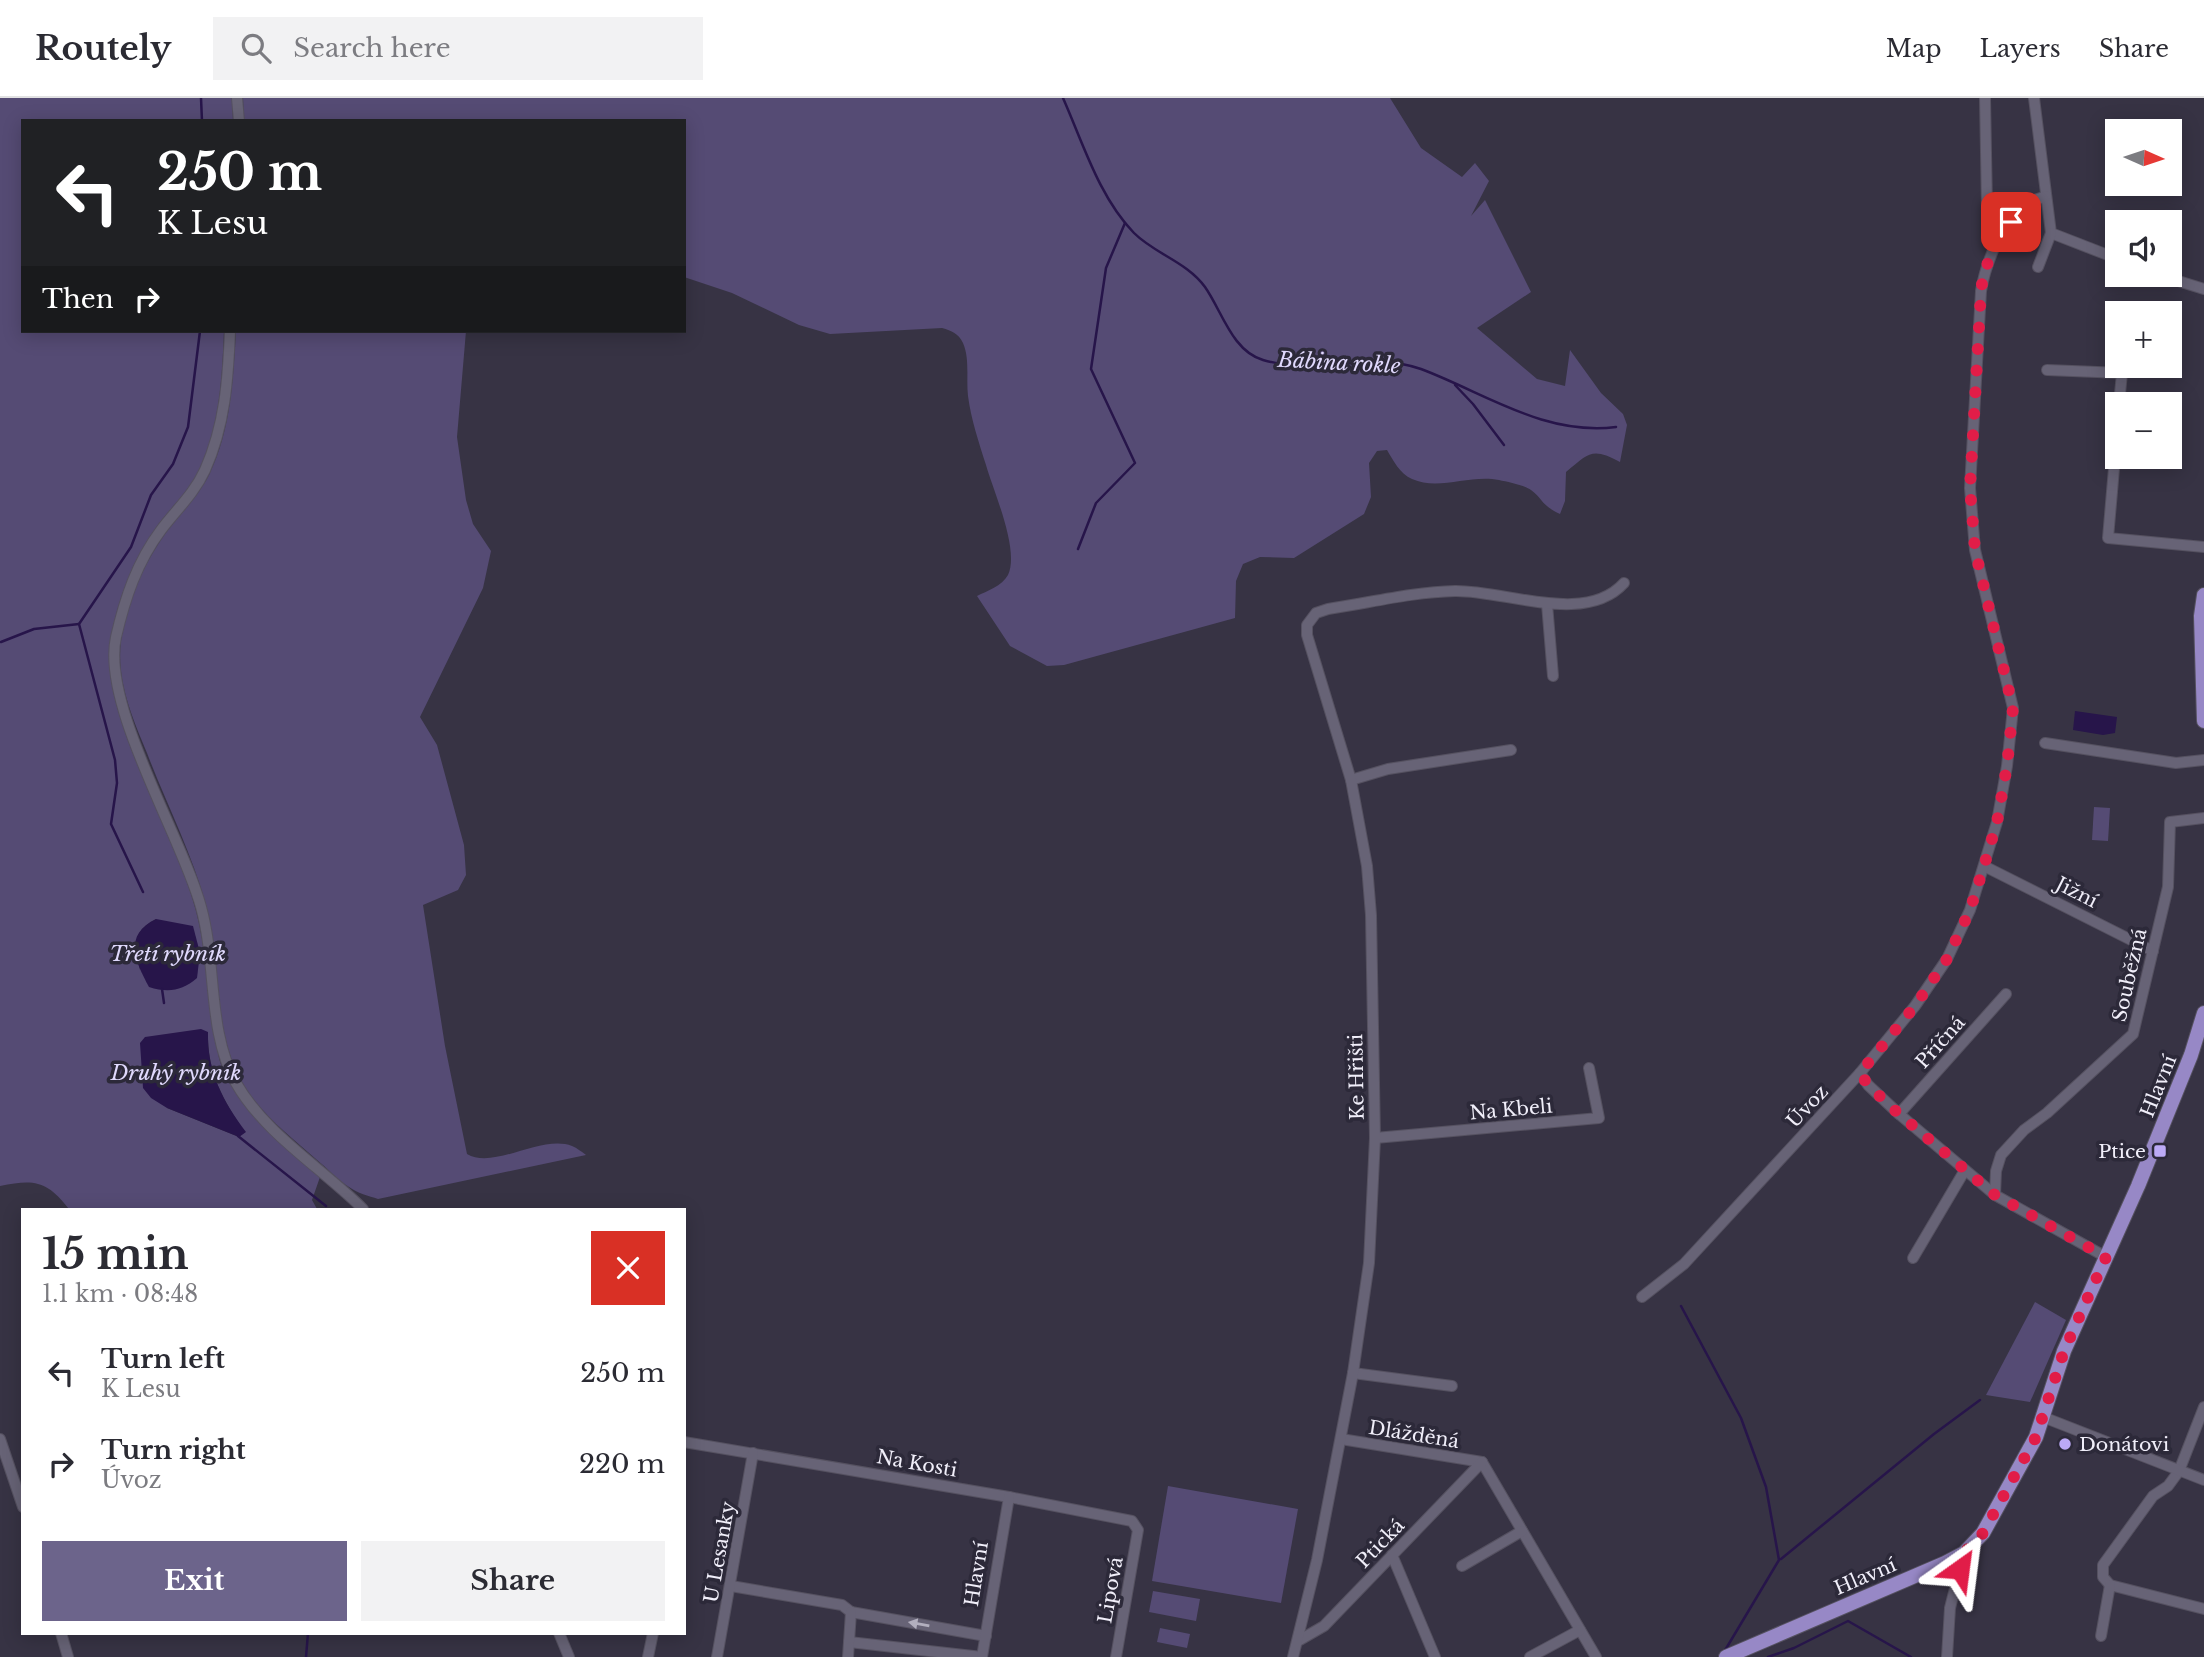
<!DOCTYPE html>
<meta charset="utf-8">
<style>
:root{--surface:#fff;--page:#f2f2f3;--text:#2b2b33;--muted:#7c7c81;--line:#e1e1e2;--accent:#6c648b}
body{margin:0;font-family:"Libre Baskerville",serif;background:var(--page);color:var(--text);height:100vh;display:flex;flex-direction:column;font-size:26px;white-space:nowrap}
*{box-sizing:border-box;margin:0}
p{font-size:23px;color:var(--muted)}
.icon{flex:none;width:38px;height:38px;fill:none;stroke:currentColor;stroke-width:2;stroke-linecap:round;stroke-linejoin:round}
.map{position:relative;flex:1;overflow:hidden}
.side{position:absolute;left:21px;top:1110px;width:665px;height:427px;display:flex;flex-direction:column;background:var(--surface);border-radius:0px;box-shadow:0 4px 18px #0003}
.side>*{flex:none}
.hud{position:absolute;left:21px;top:21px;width:665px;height:214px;border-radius:0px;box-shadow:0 4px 18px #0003;background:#202124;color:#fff;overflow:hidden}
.needle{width:46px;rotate:93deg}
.buttons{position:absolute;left:2105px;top:21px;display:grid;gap:14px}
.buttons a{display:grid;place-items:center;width:77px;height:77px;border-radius:0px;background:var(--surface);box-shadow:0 4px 18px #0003;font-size:35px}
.pin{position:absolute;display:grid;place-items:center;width:60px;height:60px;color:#fff;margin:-30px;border-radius:14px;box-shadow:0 4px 10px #0006}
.me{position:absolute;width:77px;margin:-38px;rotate:31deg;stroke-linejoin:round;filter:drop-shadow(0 0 5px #0008)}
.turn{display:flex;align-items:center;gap:24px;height:147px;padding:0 21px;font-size:32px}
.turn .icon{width:91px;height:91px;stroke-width:2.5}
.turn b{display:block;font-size:49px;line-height:60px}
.then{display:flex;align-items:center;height:66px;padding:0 21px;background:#0003;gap:14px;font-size:26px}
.round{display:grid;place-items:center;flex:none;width:74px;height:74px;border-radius:0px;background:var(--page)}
.head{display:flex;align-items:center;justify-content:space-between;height:119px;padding:0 21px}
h1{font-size:42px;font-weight:700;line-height:52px}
.button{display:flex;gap:14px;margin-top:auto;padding:14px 21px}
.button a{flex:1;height:80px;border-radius:0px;background:var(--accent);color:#fff;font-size:28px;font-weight:700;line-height:80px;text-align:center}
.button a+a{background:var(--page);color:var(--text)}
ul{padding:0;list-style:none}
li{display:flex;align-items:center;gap:21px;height:91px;padding:0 21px}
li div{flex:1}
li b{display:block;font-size:26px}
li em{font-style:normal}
header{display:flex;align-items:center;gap:42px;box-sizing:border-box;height:98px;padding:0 35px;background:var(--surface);border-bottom:2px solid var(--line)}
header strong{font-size:33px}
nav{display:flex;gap:38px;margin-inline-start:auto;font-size:24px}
.search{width:490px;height:63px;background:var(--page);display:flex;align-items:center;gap:18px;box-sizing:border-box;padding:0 24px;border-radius:0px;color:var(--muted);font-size:26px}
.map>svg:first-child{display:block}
</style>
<header>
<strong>Routely</strong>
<div class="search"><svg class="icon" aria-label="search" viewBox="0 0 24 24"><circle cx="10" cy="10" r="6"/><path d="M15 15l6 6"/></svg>Search here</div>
<nav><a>Map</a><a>Layers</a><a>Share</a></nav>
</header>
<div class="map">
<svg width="2204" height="1559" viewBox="0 0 2204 1559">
<rect width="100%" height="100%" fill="#373344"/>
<g fill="#554b74" fill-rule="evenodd">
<path d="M 0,0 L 232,0 L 233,23 L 23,23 L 23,233 L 224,233 C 222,281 220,327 199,372 C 188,395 169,411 155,431 C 132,464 119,499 111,538 C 95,610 178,739 196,813 C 207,854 207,897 215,938 C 217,948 218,960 222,969 C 242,1016 282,1046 320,1079 L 312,1102 L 317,1111 L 69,1111 C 47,1083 35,1081 0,1088 ZM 156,821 L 140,872 C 134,848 132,833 156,821 ZM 208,934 C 207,973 223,1003 245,1034 L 239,1039 L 167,1010 Z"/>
<path d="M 243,0 L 1390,0 L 1421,50 L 1462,79 L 1475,65 L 1489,83 L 1471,118 L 1485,102 L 1531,194 L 1477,230 L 1537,281 L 1565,288 L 1570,252 L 1601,295 L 1623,316 L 1627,327 L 1620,364 C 1592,349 1589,355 1566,374 L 1565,403 L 1560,416 C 1541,407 1543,401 1531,392 C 1524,387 1508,384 1499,382 C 1470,376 1439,393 1412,381 C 1400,376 1393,362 1387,352 L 1377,353 L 1369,365 L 1371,399 L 1364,416 L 1294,460 L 1260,459 L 1243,466 L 1236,483 L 1235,520 L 1064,567 L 1047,568 L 1010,548 L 977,498 C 987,493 1002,488 1008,477 C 1020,452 993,392 986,367 C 979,345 971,321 968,298 C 966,281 970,261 963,245 C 958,235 952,233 942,230 L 830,236 L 799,227 L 732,195 L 684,179 L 684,23 L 244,23 Z"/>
<path d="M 236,233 L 466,233 L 457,339 L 466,402 L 473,426 L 491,453 L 483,490 L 420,619 L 437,647 L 464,747 L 466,777 L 458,792 L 423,807 L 445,948 L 467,1056 C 494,1072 542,1036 572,1048 C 577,1050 582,1054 586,1057 L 378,1101 C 369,1098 357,1095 349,1089 C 338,1082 327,1070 317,1062 C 289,1037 259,1015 241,982 C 212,930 222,863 206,807 C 192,755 166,705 147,655 C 132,619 116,582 121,543 C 126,505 143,467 165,436 C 180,416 197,400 209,377 C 231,331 233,283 236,233 Z"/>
<path d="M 2094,709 L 2110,710 L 2108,743 L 2092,742 Z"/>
<path d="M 2035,1204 L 2066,1222 L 2030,1304 L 1986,1297 Z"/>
<path d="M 1168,1388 L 1298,1411 L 1281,1505 L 1152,1483 Z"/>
<path d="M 1153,1493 L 1200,1501 L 1196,1523 L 1149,1514 Z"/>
<path d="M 1160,1530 L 1190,1536 L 1187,1550 L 1157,1544 Z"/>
</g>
<g fill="#27154a">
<path d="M 2075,613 L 2117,619 L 2115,635 L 2103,637 L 2073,632 Z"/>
<path d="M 156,821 L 193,828 L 200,855 L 197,880 C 182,893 168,895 149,889 C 135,863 123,837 156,821 Z"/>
<path d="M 201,931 L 208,934 C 207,974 223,1003 246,1034 L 239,1039 L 167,1010 L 151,1000 L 143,990 L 140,945 L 145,939 Z"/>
</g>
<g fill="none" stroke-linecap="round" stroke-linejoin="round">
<g stroke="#27154a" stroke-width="2.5">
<path d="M 201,0 L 202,23"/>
<path d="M 1063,0 C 1083,45 1099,99 1134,135 C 1155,156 1187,164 1205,189 C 1222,213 1232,253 1263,262 C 1314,277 1369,253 1421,271 C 1485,295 1544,338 1616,329"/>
<path d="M 1455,287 L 1473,306 L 1504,347"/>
<path d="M 1078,451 L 1096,405 L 1135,365 L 1091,271 L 1106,170 L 1125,125"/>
<path d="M 1,544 L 34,531 L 79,526"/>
<path d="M 143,794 L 111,726 L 117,685 L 115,662 L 79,526 L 131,449 L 151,397 L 173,366 L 188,329 L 200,233"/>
<path d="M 162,891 L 164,905"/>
<path d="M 238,1038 L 326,1108"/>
<path d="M 1681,1208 L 1741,1320 L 1766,1389 L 1779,1462 L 1724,1554"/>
<path d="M 1781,1461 L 1934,1336 L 1980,1302"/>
<path d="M 306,1559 L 308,1535"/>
<path d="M 1768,1559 L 1794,1550 L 1848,1523 L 1911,1559"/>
</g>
<defs>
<g id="minor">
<path d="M 237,0 L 239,23"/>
<path d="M 1985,0 L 1987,109 L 2001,138"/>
<path d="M 2034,0 L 2051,135 L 2118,161"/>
<path d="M 2038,169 L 2051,135"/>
<path d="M 2159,177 L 2204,191"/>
<path d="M 230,233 C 228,282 225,327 205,372 C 194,396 176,412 161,432 C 137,464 125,500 116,539 C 101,607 182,739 201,809 C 217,866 207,933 236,985 C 265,1036 322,1070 363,1111"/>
<path d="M 2047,272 L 2122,275 L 2119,306"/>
<path d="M 2118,324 L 2108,440 L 2204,449"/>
<path d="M 1547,506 L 1553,578"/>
<path d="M 2045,645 L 2176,665 L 2204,662"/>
<path d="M 1351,682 L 1388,671 L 1511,652"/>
<path d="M 1984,768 L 2153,853"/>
<path d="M 1860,975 L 1868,987 L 1899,1016 L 1995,1097 L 2106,1159"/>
<path d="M 1899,1016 L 2006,896"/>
<path d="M 1375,1040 L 1599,1020 L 1589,970"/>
<path d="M 1995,1097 L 1996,1073 L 2001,1057 L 2024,1032 L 2047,1015 L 2133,936 L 2168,789 L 2170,724 L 2204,720"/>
<path d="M 1913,1160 L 1965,1072"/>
<path d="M 1642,1199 L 1684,1166 L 1860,975 L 1915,908 L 1947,861 L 1970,812 L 1997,724 L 2007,668 L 2013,610 L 1975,452 L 1970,390 L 1981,193 C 1985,168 2001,126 2021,109 C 2027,104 2039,101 2046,98"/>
<path d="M 1353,1275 L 1452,1288"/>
<path d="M 2204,1309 L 2179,1373 L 2168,1388 L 2153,1398 L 2103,1467 L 2103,1479 L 2110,1487 L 2204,1511"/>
<path d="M 2043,1319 L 2204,1382"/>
<path d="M 0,1341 L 23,1409"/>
<path d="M 1341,1341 L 1482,1364"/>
<path d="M 684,1344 L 1009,1399 L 1132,1423 L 1138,1432 L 1116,1559"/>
<path d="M 1482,1364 L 1596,1559"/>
<path d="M 1392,1457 L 1435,1559"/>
<path d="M 1462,1468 L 1522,1433"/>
<path d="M 731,1488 L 842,1507 L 851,1514"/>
<path d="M 851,1514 L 986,1538"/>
<path d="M 61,1535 L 68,1559"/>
<path d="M 559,1535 L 569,1559"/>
<path d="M 2101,1538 L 2110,1487"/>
<path d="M 1298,1543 L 1324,1528 L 1482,1364"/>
<path d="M 849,1544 L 982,1559"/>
<path d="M 648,1559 L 653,1535"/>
<path d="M 717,1559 L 753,1355"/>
<path d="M 848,1559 L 851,1514"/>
<path d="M 982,1559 L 1009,1399"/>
<path d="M 1293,1559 L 1317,1462 L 1353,1275 L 1369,1165 L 1375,1040 L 1371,817 L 1367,768 L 1351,682 L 1307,537 L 1307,527 L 1316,515 L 1328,511 C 1369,505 1412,494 1455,493 C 1505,492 1585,528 1624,485"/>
<path d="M 1530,1559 L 1580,1532"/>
<path d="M 1947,1559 L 1950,1510 L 1964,1455"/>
</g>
<g id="major">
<path d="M 2204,497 L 2201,518 L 2204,623"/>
<path d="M 1726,1559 L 1945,1465 L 1964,1455 L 1983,1435 L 2036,1339 L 2064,1253 L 2138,1088 L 2191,957 L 2204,915"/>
</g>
</defs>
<use href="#minor" stroke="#555160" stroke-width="12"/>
<use href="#major" stroke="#555160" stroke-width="16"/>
<use href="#minor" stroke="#676376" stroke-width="10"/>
<use href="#major" stroke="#9788c6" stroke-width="14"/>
</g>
<defs><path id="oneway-solid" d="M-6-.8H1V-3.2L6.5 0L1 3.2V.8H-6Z" transform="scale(1.75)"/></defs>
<use fill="#b2afbe" href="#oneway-solid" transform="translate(919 1526) rotate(-170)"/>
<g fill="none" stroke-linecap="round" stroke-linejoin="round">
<path stroke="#e11d48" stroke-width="12" stroke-dasharray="0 21.6" d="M 1960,1471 L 1964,1455 L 1983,1435 L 2036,1339 L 2064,1253 L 2106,1159 L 1995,1097 L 1899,1016 L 1868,987 L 1860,975 L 1915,908 L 1947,861 L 1970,812 L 1984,768 L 1997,724 L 2007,668 L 2013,610 L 1975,452 L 1970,390 L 1981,193 L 1984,172 L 2011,124"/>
</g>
<g fill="#bcaaf6" stroke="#2c2939" stroke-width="2.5">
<rect x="2153" y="1046" width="14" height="14" rx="3.5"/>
<circle cx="2065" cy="1346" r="7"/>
</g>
<g text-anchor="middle" stroke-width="7" stroke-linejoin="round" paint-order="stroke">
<g font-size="19" fill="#f0eef9" stroke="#2c2939">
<text transform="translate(2077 794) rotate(27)" y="7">Jižní</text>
<text transform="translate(2129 877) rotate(-77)" y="7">Souběžná</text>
<text transform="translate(1940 944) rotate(-48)" y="7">Příčná</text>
<text transform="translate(1356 979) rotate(-91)" y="7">Ke Hřišti</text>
<text transform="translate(2158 988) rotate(-68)" y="7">Hlavní</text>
<text transform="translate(1807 1008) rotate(-47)" y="7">Úvoz</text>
<text transform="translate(1511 1011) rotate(-5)" y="7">Na Kbeli</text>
<text transform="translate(1414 1336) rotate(9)" y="7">Dlážděná</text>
<text transform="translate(917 1365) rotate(10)" y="7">Na Kosti</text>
<text transform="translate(1380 1445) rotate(-46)" y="7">Ptická</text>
<text transform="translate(719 1454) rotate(-80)" y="7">U Lesanky</text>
<text transform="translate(976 1476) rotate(-81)" y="7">Hlavní</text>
<text transform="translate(1865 1478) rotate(-23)" y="7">Hlavní</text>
<text transform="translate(1110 1492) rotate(-80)" y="7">Lipová</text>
</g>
<g font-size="19" fill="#f0eef9" stroke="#2c2939" text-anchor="end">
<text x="2146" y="1060">Ptice</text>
<text x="2079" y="1353" text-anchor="start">Donátovi</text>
</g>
<g font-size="21" font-style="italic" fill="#e0d9fd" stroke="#2c2939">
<text transform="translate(1339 265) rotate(3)" y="7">Bábina rokle</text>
<text x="168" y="863">Třetí rybník</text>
<text x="176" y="982">Druhý rybník</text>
</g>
</g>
</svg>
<div class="buttons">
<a><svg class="needle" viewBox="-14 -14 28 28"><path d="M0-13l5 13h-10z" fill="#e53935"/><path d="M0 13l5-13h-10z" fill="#7c7c81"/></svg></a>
<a><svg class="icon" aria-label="sound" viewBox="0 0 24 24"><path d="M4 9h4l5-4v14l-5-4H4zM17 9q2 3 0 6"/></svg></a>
<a>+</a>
<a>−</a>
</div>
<div class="pin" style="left:2011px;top:124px;background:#d93025"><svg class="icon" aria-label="arrive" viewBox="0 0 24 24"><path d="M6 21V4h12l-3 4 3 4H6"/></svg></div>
<svg class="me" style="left:1960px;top:1471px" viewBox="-20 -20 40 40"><path d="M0-17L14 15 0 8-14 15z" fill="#e11d48" stroke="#fff" stroke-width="4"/></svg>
<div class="hud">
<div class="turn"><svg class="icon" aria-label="left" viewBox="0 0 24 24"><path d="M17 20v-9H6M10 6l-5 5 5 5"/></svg><div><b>250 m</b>K Lesu</div></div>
<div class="then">Then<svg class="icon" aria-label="right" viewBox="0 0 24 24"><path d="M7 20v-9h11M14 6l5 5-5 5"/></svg></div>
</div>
<section class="side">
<div class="head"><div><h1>15 min</h1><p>1.1 km · 08:48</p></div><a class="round" style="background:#d93025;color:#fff"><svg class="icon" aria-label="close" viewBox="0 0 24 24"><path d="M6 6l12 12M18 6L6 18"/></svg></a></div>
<ul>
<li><svg class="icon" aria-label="left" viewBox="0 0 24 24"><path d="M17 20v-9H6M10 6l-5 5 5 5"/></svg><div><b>Turn left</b><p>K Lesu</p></div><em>250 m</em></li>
<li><svg class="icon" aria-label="right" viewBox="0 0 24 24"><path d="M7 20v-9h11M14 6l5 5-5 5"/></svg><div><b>Turn right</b><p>Úvoz</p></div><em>220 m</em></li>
</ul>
<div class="button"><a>Exit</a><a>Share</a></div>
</section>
</div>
